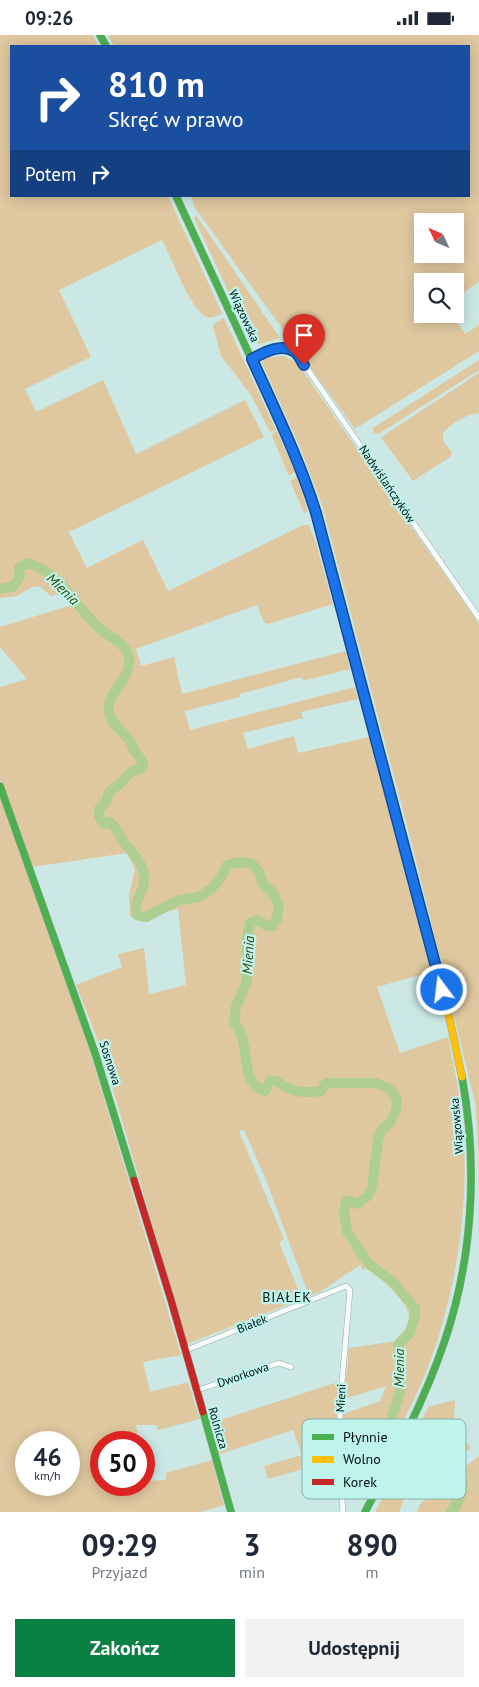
<!DOCTYPE html>
<html lang="pl">
<meta charset="utf-8">
<style>
:root{--surface:#fff;--page:#f2f2f3;--text:#1f2937;--muted:#747a83;--accent:#0b8043}
body{margin:0;font-family:"PT Sans",sans-serif;background:var(--page);color:var(--text);height:100vh;display:flex;flex-direction:column;font-size:19px;white-space:nowrap}
*{box-sizing:border-box;margin:0}
p{font-size:16px;color:var(--muted)}
.icon{flex:none;width:28px;height:28px;fill:none;stroke:currentColor;stroke-width:2;stroke-linecap:round;stroke-linejoin:round}
.map{position:relative;height:1477px;overflow:hidden}
.side{display:flex;flex-direction:column;background:var(--surface);flex:1}
.side>*{flex:none}
.banner{position:absolute;left:10px;top:10px;width:460px;height:152px;border-radius:0px;box-shadow:0 2px 12px #0003;background:#1a4fa0;color:#fff;overflow:hidden}
.needle{width:32px;rotate:314deg}
.fabs{position:absolute;left:414px;top:178px;display:grid;gap:10px}
.fabs a{display:grid;place-items:center;width:50px;height:50px;border-radius:0px;background:var(--surface);box-shadow:0 2px 12px #0003;font-size:25px}
.speed{position:absolute;left:15px;top:1396px;display:flex;gap:10px;font-size:25px;font-weight:700;text-align:center}
.speed>*{display:grid;place-content:center;width:65px;height:65px;border-radius:50%;background:var(--surface);box-shadow:0 2px 12px #0003;line-height:1}
.speed small{font-size:12px;font-weight:400}
.speed .limit{border:8px solid #d22;background:#fff;color:#111}
.pin{position:absolute;display:grid;place-items:center;width:42px;height:42px;color:#fff;margin:-51px -21px;border-radius:50% 50% 50% 0;rotate:-45deg;box-shadow:0 0 5px #0007}
.pin .icon{rotate:45deg}
.me{position:absolute;width:55px;margin:-28px;rotate:345deg;stroke-linejoin:round;filter:drop-shadow(0 0 4px #0008)}
.turn{display:flex;align-items:center;gap:18px;height:105px;padding:0 15px;font-size:22px}
.turn .icon{width:65px;height:65px;stroke-width:2.5}
.turn b{display:block;font-size:35px;line-height:42px}
.then{display:flex;align-items:center;height:48px;padding:0 15px;background:#0003;gap:10px;font-size:19px}
.eta{display:flex;justify-content:space-evenly;align-items:center;height:85px;text-align:center}
.eta b{font-size:30px;font-weight:600;line-height:35px}
.action{display:flex;gap:10px;margin-top:auto;padding:10px 15px}
.action a{flex:1;height:58px;border-radius:0px;background:var(--accent);color:#fff;font-size:20px;font-weight:600;line-height:58px;text-align:center}
.action a+a{background:var(--page);color:var(--text)}
.status{display:flex;justify-content:space-between;align-items:center;height:35px;padding:0 25px;background:var(--surface);direction:ltr}
.status svg{height:14px;fill:currentColor}
.map>svg:first-child{display:block}
</style>
<div class="status"><b>09:26</b><svg viewBox="0 0 49 12"><path d="M0 12V9h3v3zM5 12V6h3v6zM10 12V3h3v9zM15 12V0h3v12zM26 1h20v11H26zM47 4h2v5h-2z"/></svg></div>
<div class="map">
<svg width="479" height="1477" viewBox="0 0 479 1477">
<rect width="100%" height="100%" fill="#cbe8e4"/>
<g fill="#dfc89f" fill-rule="evenodd">
<path d="M 0,0 L 93,0 L 98,11 L 11,11 L 11,161 L 168,161 L 222,278 C 218,280 212,284 207,282 C 191,277 171,221 162,205 L 59,255 L 91,322 L 25,354 L 36,377 L 103,345 L 136,419 L 245,365 L 264,402 L 69,497 L 87,533 L 143,505 L 168,556 L 303,490 L 309,490 L 316,508 L 333,569 L 268,589 L 264,588 L 257,570 L 136,614 L 141,631 L 174,622 L 182,659 L 346,616 L 350,634 L 303,646 L 302,642 L 240,659 L 240,662 L 185,676 L 190,695 L 355,652 L 358,664 L 301,677 L 303,683 L 243,698 L 248,714 L 294,701 L 298,718 L 369,702 L 431,937 L 377,952 L 400,1018 L 448,1002 C 452,1023 457,1045 460,1066 C 472,1149 460,1242 432,1321 C 420,1355 403,1386 388,1418 L 379,1409 L 344,1420 L 343,1379 L 380,1366 L 386,1351 L 344,1364 L 349,1313 L 397,1306 C 401,1300 408,1291 409,1285 C 411,1267 380,1244 367,1232 L 363,1235 L 360,1230 L 320,1257 L 309,1261 L 266,1145 L 244,1095 L 239,1096 L 284,1204 L 279,1207 L 302,1264 L 187,1309 L 101,1013 L 76,950 L 122,932 L 118,919 L 144,913 L 149,959 L 186,950 L 178,874 C 165,876 154,883 142,887 L 130,881 L 129,859 L 135,835 L 127,818 L 32,832 L 0,744 L 0,652 L 27,644 L 0,612 L 0,592 L 72,570 L 65,558 L 51,561 L 39,551 L 32,552 L 17,561 L 0,563 Z"/>
<path d="M 108,0 L 479,0 L 479,247 L 455,263 L 455,246 L 422,246 L 422,279 L 452,279 L 465,299 L 479,290 L 479,316 L 355,394 L 195,173 L 191,161 L 469,161 L 469,11 L 114,11 ZM 422,186 L 455,186 L 455,219 L 422,219 Z"/>
<path d="M 196,180 L 280,303 L 259,309 L 252,307 L 194,183 Z"/>
<path d="M 224,283 L 276,395 L 270,397 L 251,360 L 221,321 L 213,291 L 216,287 Z"/>
<path d="M 284,321 L 298,329 L 479,589 L 479,1167 L 478,1103 L 475,1068 L 415,821 L 322,470 L 300,412 L 262,328 L 265,323 Z"/>
<path d="M 479,325 L 479,335 L 380,398 L 373,399 L 373,393 Z"/>
<path d="M 479,338 L 479,378 C 466,379 452,388 443,398 L 443,405 L 452,418 L 450,422 L 413,446 L 381,402 Z"/>
<path d="M 277,396 L 295,437 L 289,441 L 272,401 L 273,398 Z"/>
<path d="M 297,442 L 308,476 L 304,478 L 290,446 Z"/>
<path d="M 0,759 L 88,1010 L 181,1320 L 143,1327 L 150,1357 L 188,1347 L 200,1384 L 158,1395 L 156,1390 L 136,1390 L 139,1407 L 101,1408 L 101,1450 L 144,1450 L 144,1442 L 145,1446 L 166,1445 L 166,1438 L 212,1425 L 224,1470 L 201,1477 L 0,1477 ZM 26,1408 L 69,1408 L 69,1450 L 26,1450 Z"/>
<path d="M 338,1347 L 338,1424 L 268,1444 L 264,1431 L 302,1420 L 293,1395 L 217,1420 L 208,1389 Z"/>
<path d="M 455,1365 L 454,1390 L 471,1413 L 459,1421 L 454,1414 L 413,1404 L 428,1372 Z"/>
<path d="M 408,1416 L 449,1420 L 453,1424 L 405,1461 L 399,1477 L 375,1477 Z"/>
<path d="M 479,1421 L 479,1477 L 459,1477 L 467,1438 L 465,1432 Z"/>
<path d="M 458,1437 C 462,1452 453,1464 445,1477 L 417,1477 L 420,1469 Z"/>
</g>
<path fill="#afce91" d="M 413,1404 C 425,1407 445,1407 455,1415 C 472,1428 469,1461 459,1477 L 445,1477 C 458,1456 466,1441 449,1420 L 408,1416 Z"/>
<g fill="none" stroke-linecap="round" stroke-linejoin="round">
<path stroke="#afce91" stroke-width="10" d="M 0,554 L 14,551 L 20,541 L 19,533 L 27,528 C 37,531 45,535 53,542 C 71,557 82,578 99,593 C 110,603 128,608 129,625 C 131,645 105,658 109,678 C 111,689 123,696 129,705 C 132,708 132,711 134,715 C 137,721 143,723 143,731 L 138,735 L 132,736 L 122,747 L 109,757 L 106,767 L 99,774 L 99,781 L 104,789 L 110,787 C 116,792 119,799 123,806 C 133,819 145,828 144,846 C 143,860 133,865 137,880 L 146,882 L 179,865 L 199,862 L 211,854 L 220,844 L 227,830 L 241,827 L 252,829 L 260,838 L 263,849 L 273,858 L 279,870 L 277,884 L 273,891 L 267,891 L 257,885 L 250,888 L 247,903 L 247,946 L 236,972 L 234,987 C 236,990 239,994 240,997 C 250,1017 240,1048 265,1056 L 270,1046 L 277,1046 C 291,1058 304,1058 321,1056 L 326,1048 L 376,1048 L 389,1054 L 397,1063 L 396,1075 L 390,1088 L 382,1094 L 378,1105 L 372,1152 L 368,1161 L 357,1169 L 348,1165 L 346,1167 L 344,1178 L 347,1196 L 358,1213 L 370,1230 L 392,1246 L 415,1273 L 415,1280 L 410,1298 L 399,1308 C 399,1322 401,1336 401,1351 C 401,1369 380,1388 401,1404 C 408,1409 413,1412 422,1414"/>
<defs>
<g id="street">
<path d="M 252,324 C 266,316 278,311 295,316 L 479,583"/>
<path d="M 184,1316 L 346,1251 L 350,1255 L 340,1370 L 340,1438 L 343,1477"/>
<path d="M 195,1356 L 279,1328 L 291,1332"/>
</g>
<g id="fast">
<path d="M 100,0 L 106,11"/>
<path d="M 176,161 L 293,414 L 307,452 L 325,510 L 402,799"/>
<path d="M 0,751 L 95,1018 L 134,1145"/>
<path d="M 203,1377 L 231,1477"/>
<path d="M 365,1477 C 395,1421 425,1365 445,1305 C 473,1222 478,1129 462,1042"/>
</g>
<path id="slow" d="M 402,799 L 447,972 L 462,1042"/>
<path id="jam" d="M 134,1145 L 171,1265 L 203,1377"/>
</defs>
<use href="#street" stroke="#94aaa8" stroke-width="6"/>
<use href="#fast" stroke="#94aaa8" stroke-width="8"/>
<use href="#slow" stroke="#94aaa8" stroke-width="8"/>
<use href="#jam" stroke="#94aaa8" stroke-width="8"/>
<use href="#street" stroke="#f7fcfb" stroke-width="5"/>
<use href="#fast" stroke="#4caf50" stroke-width="7"/>
<use href="#slow" stroke="#ffc107" stroke-width="7"/>
<use href="#jam" stroke="#c62828" stroke-width="7"/>
</g>
<g fill="none" stroke-linecap="round" stroke-linejoin="round">
<defs>
<path id="route" d="M 304,330 C 302,327 299,320 295,317 C 282,307 263,318 252,324 C 275,375 299,424 316,478 L 442,955"/>
</defs>
<use href="#route" stroke="#114b97" stroke-width="12"/>
<use href="#route" stroke="#1a73e8" stroke-width="9"/>
</g>
<g text-anchor="middle" stroke-width="4.5" stroke-linejoin="round" paint-order="stroke">
<g font-size="12" fill="#011210" stroke="#bff4ed">
<text transform="translate(244 281) rotate(65)" y="4">Wiązowska</text>
<text transform="translate(387 449) rotate(56)" y="4">Nadwiślańczyków</text>
<text transform="translate(110 1028) rotate(72)" y="4">Sosnowa</text>
<text transform="translate(457 1091) rotate(-95)" y="4">Wiązowska</text>
<text transform="translate(252 1289) rotate(-22)" y="4">Białek</text>
<text transform="translate(243 1340) rotate(-19)" y="4">Dworkowa</text>
<text transform="translate(341 1363) rotate(-87)" y="4">Mieni</text>
<text transform="translate(218 1393) rotate(74)" y="4">Rolnicza</text>
</g>
<g font-size="14" font-style="italic" fill="#344807" stroke="#bff4ed">
<text transform="translate(63 554) rotate(44)" y="5">Mienia</text>
<text transform="translate(248 920) rotate(-86)" y="5">Mienia</text>
<text transform="translate(399 1333) rotate(-90)" y="5">Mienia</text>
</g>
<g font-size="14" letter-spacing="1" fill="#011210" stroke="#bff4ed">
<text x="287" y="1267">BIAŁEK</text>
</g>
</g>
<rect x="302" y="1384" width="164" height="80" rx="8" fill="#bff4ed" stroke="#86b0ab" stroke-width="1"/>
<rect x="312" y="1399" width="22" height="6" fill="#4caf50"/>
<rect x="312" y="1421" width="22" height="7" fill="#ffc107"/>
<rect x="312" y="1444" width="22" height="6" fill="#c62828"/>
<g font-size="14" fill="#011210">
<text x="343" y="1407">Płynnie</text>
<text x="343" y="1429">Wolno</text>
<text x="343" y="1452">Korek</text>
</g>
</svg>
<div class="fabs">
<a><svg class="needle" viewBox="-14 -14 28 28"><path d="M0-13l5 13h-10z" fill="#e53935"/><path d="M0 13l5-13h-10z" fill="#747a83"/></svg></a>
<a><svg class="icon" aria-label="search" viewBox="0 0 24 24"><circle cx="10" cy="10" r="6"/><path d="M15 15l6 6"/></svg></a>
</div>
<div class="speed"><div>46<small>km/h</small></div><div class="limit">50</div></div>
<div class="pin" style="left:304px;top:330px;background:#d93025"><svg class="icon" aria-label="arrive" viewBox="0 0 24 24"><path d="M6 21V4h12l-3 4 3 4H6"/></svg></div>
<svg class="me" style="left:442px;top:955px" viewBox="-20 -20 40 40"><circle r="17" fill="#1a73e8" stroke="#fff" stroke-width="3"/><path d="M0-11L8 9 0 5-8 9z" fill="#fff"/></svg>
<div class="banner">
<div class="turn"><svg class="icon" aria-label="right" viewBox="0 0 24 24"><path d="M7 20v-9h11M14 6l5 5-5 5"/></svg><div><b>810 m</b>Skręć w prawo</div></div>
<div class="then">Potem<svg class="icon" aria-label="right" viewBox="0 0 24 24"><path d="M7 20v-9h11M14 6l5 5-5 5"/></svg></div>
</div>
</div>
<section class="side">
<div class="eta">
<div><b>09:29</b><p>Przyjazd</p></div>
<div><b>3</b><p>min</p></div>
<div><b>890</b><p>m</p></div>
</div>
<div class="action"><a>Zakończ</a><a>Udostępnij</a></div>
</section>
